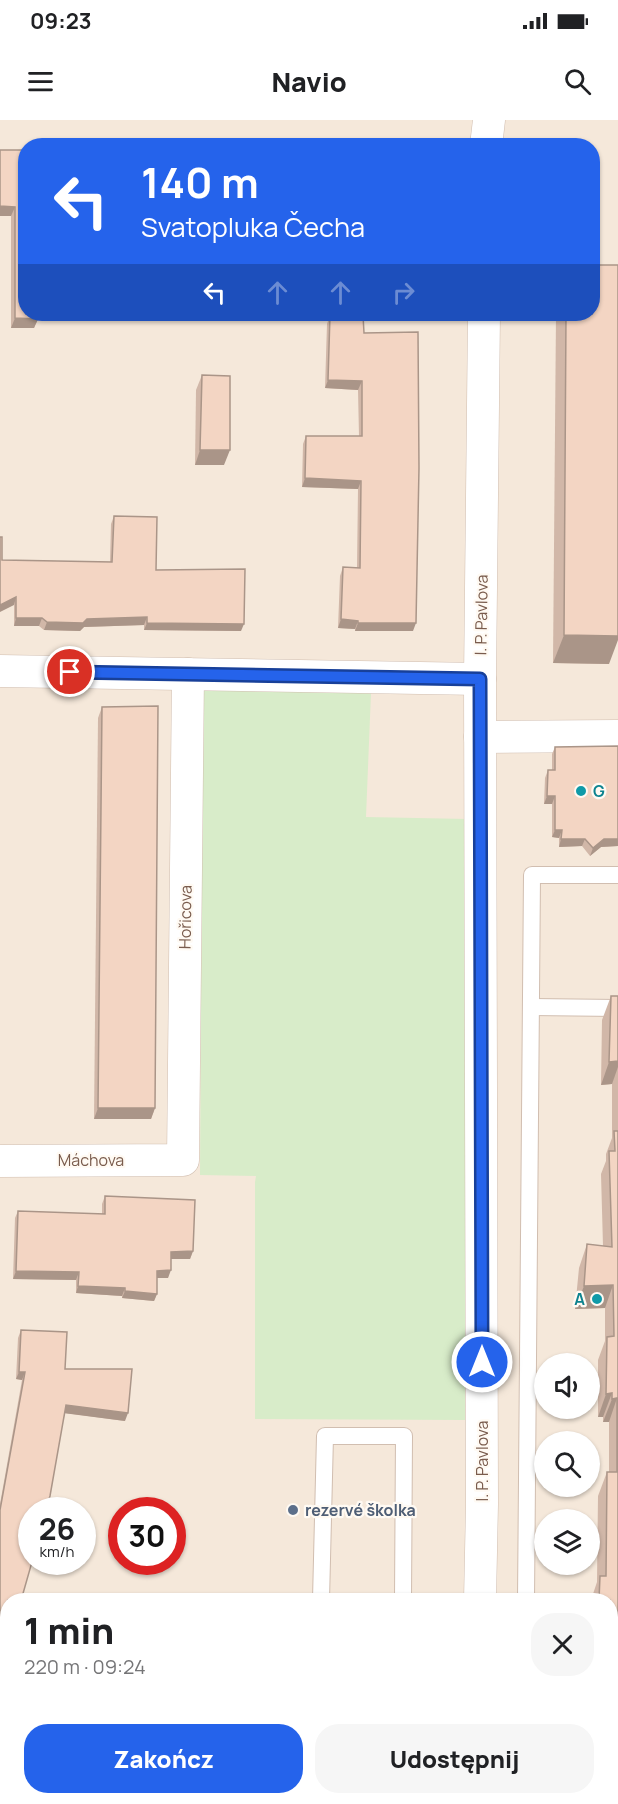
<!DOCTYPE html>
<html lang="pl">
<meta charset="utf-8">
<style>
:root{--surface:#fff;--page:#f6f6f6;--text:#202124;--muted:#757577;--accent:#2563eb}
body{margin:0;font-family:Manrope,sans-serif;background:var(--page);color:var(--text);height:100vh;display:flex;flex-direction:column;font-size:22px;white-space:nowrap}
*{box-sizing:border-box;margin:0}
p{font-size:20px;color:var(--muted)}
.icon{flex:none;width:33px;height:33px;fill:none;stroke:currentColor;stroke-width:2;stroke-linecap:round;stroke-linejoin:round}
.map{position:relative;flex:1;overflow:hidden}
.panel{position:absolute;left:0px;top:1473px;width:618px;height:212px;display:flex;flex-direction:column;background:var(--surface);border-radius:24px 24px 0 0;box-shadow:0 2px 4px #0004}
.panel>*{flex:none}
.banner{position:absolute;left:18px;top:18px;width:582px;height:183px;border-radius:24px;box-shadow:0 2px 4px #0004;background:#2563eb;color:#fff;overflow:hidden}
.fabs{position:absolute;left:534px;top:1233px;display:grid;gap:12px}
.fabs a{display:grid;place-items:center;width:66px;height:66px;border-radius:50%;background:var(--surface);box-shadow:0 2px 4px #0004;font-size:30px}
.speed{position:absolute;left:18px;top:1377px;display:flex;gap:12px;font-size:30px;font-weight:700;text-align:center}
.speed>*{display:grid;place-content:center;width:78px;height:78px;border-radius:50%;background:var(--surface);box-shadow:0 2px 4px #0004;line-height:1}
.speed small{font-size:15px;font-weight:400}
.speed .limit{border:9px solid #d22;background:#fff;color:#111}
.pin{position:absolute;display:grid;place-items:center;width:51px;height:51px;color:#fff;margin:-26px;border:3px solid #fff;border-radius:50%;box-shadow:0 2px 6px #0007}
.me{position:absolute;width:66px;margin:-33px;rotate:0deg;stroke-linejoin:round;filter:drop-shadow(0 0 4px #0008)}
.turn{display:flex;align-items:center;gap:21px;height:126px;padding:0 24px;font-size:27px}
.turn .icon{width:78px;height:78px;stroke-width:2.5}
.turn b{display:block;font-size:42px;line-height:51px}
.lanes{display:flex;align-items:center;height:57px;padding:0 24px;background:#0003;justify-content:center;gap:30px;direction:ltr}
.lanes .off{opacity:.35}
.round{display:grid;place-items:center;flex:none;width:63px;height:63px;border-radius:24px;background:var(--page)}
.headline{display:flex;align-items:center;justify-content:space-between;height:102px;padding:0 24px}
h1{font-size:36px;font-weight:800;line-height:45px}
.primary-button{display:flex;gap:12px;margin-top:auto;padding:12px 24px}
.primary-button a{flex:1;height:69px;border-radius:24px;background:var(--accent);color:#fff;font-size:24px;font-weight:800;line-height:69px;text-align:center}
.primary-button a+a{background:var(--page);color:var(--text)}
.status{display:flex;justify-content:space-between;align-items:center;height:42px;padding:0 30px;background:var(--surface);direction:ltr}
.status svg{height:16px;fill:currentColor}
header{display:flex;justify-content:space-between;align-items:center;height:78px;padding:0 24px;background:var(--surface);font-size:27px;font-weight:800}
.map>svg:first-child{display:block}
</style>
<div class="status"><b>09:23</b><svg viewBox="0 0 49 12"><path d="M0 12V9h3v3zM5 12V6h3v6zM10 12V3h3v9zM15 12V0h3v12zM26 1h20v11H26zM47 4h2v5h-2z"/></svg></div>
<header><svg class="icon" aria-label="menu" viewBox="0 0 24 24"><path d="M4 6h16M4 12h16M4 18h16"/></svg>Navio<svg class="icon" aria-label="search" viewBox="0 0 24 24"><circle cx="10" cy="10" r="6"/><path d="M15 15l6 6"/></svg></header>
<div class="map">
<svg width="618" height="1684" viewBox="0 0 618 1684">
<rect width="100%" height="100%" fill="#fdf6ec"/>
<path fill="#f5e8da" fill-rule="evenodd" d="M 0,0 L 618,0 L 618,1684 L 0,1684 ZM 26,26 L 592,26 L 592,194 L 26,194 ZM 544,1244 L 590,1244 L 590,1288 L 544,1288 ZM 544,1322 L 590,1322 L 590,1366 L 544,1366 ZM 32,1390 L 82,1390 L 82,1442 L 32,1442 ZM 122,1390 L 172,1390 L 172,1442 L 122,1442 ZM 544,1400 L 590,1400 L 590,1444 L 544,1444 ZM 8,1480 L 610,1480 L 610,1677 L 8,1677 Z"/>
<g fill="#d8ecc9">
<path d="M 205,566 L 371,573 L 366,697 L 468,699 L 465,1300 L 255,1299 L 255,1062 L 256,1056 L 200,1055 L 203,575 Z"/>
<path d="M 347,1677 L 450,1677 L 450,1684 L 353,1684 Z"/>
</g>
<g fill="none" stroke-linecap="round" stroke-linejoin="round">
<defs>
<g id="service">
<path d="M 531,887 L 618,888"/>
<path d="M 321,1480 L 325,1316 L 404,1316 L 403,1480"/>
<path d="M 526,1480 L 532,755 L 618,755"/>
<path d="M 610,1652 L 616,1684"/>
<path d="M 315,1684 L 317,1677"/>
</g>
<g id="minor">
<path d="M 486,26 L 489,0"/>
<path d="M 0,551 L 480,559"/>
<path d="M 480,617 L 618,616"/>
<path d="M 0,1041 L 183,1040 L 188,554"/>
<path d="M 480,1480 L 482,1384 L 480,559 L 484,194"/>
<path d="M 0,1633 L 8,1635"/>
<path d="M 150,1677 L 174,1684"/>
<path d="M 478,1684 L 478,1677"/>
</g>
</defs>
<use href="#service" stroke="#d1beb0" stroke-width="18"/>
<use href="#minor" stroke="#d1beb0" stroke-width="33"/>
<use href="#service" stroke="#fff" stroke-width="16"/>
<use href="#minor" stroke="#fff" stroke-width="32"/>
</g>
<g fill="#d1b7a8">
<path d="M 0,30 L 26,30 L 38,199 L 34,208 L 11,208 L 11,96 L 0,96 Z"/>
<path d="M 556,194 L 592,194 L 609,544 L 553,543 Z"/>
<path d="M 330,195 L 364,213 L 413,511 L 355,511 L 355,509 L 338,508 L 340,456 L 343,447 L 357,448 L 358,369 L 302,367 L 303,324 L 306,316 L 359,316 L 358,270 L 325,268 L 327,204 Z"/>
<path d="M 202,255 L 224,345 L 195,345 L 196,270 Z"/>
<path d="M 114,396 L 156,450 L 241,511 L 144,510 L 144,505 L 84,507 L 80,511 L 44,510 L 39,506 L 14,506 L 14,485 L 2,440 L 110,442 L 111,404 Z"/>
<path d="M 102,587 L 155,988 L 151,999 L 94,999 L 98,598 Z"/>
<path d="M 618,626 L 618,726 L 601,727 L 590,736 L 582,726 L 559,727 L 559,718 L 552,717 L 552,684 L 544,684 L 545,658 L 548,650 L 552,650 L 552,634 L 555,627 Z"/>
<path d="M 611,876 L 618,876 L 618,1587 L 610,1480 L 591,1480 L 597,1462 L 598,1376 L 607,1352 L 609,1352 L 609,1302 L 603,1302 L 603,1297 L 598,1297 L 598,1240 L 605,1221 L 605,1188 L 575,1189 L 579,1148 L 587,1124 L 603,1126 L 601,1054 L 606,1041 L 606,1034 L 612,1018 L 612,964 L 601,965 L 602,900 Z"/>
<path d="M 105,1076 L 193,1131 L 190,1139 L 171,1139 L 168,1158 L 157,1158 L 157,1174 L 154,1181 L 122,1178 L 122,1176 L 76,1173 L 76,1160 L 13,1159 L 15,1098 L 18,1091 L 102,1094 L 102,1084 Z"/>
<path d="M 21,1210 L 125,1301 L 65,1293 L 22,1477 L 8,1480 L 8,1561 L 5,1568 L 0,1567 L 0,1384 L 22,1260 L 16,1259 L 18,1218 Z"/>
<rect x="506" y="1677" width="65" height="7"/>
</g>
<g fill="#aa9588">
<path d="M 0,86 L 15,87 L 11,96 L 0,96 Z"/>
<path d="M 15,198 L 38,199 L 34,208 L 11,208 Z"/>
<path d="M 328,260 L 362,261 L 358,270 L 325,268 Z"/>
<path d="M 200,330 L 230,330 L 224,345 L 195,345 Z"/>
<path d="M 305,358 L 361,361 L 358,369 L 302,367 Z"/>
<path d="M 16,477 L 14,485 L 0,492 L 0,485 Z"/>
<path d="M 147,497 L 144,505 L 84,507 L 80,511 L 44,510 L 47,502 L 87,499 Z"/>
<path d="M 16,498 L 42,498 L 39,506 L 14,506 Z"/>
<path d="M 341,499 L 358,501 L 355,509 L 338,508 Z"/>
<path d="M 147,503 L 244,504 L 241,511 L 144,510 Z"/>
<path d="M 358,503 L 416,503 L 413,511 L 355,511 Z"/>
<path d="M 564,515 L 618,516 L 618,520 L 609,544 L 553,543 Z"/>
<path d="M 547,676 L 555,676 L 552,684 L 544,684 Z"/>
<path d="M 555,710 L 562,710 L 559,718 L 552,717 Z"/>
<path d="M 561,719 L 585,719 L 582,726 L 559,727 Z"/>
<path d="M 604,719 L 618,719 L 618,726 L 601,727 L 590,736 L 593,728 Z"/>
<path d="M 618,941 L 618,947 L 612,964 L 601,965 L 609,942 Z"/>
<path d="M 98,988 L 155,988 L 151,999 L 94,999 Z"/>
<path d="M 193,1131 L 190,1139 L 168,1139 L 171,1132 Z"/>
<path d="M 171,1150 L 168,1158 L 154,1158 L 157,1151 Z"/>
<path d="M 16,1151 L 79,1152 L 76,1160 L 13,1159 Z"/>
<path d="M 613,1165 L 605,1188 L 575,1189 L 584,1166 Z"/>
<path d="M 78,1166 L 125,1168 L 122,1176 L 76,1173 Z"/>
<path d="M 125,1171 L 157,1174 L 154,1181 L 122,1178 Z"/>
<path d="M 19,1252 L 25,1252 L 22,1260 L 16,1259 Z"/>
<path d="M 612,1273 L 603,1297 L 598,1297 L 606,1274 Z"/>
<path d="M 617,1278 L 609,1302 L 603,1302 L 612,1279 Z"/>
<path d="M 66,1285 L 128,1293 L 125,1301 L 63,1293 Z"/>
<rect x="610" y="1564" width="8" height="23"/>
</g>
<g fill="#f3d5c3" stroke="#aa9588" stroke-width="1.5">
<path d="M 0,30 L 26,30 L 26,194 L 38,194 L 38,199 L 15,198 L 15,87 L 0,86 Z"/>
<path d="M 592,145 L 618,145 L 618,516 L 564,515 L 566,194 L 592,194 Z"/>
<path d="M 330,195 L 363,195 L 364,213 L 418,212 L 419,348 L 416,503 L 358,503 L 358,501 L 341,499 L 343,447 L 360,448 L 361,361 L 305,358 L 306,316 L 362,316 L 362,261 L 328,260 Z"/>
<path d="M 202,255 L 230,256 L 230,330 L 200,330 Z"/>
<path d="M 114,396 L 157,397 L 156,450 L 245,449 L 244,504 L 147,503 L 147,497 L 87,499 L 83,503 L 47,502 L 42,498 L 16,498 L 16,477 L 0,485 L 0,417 L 2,417 L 2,440 L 112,442 Z"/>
<path d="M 158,586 L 155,988 L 98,988 L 102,587 Z"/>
<path d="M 618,626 L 618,719 L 604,719 L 593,728 L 585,719 L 561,719 L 562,710 L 555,710 L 555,676 L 547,676 L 548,650 L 555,650 L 555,627 Z"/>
<path d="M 611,876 L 618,876 L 618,941 L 609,942 Z"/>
<path d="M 614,1011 L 618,1011 L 618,1564 L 610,1564 L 610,1480 L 599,1480 L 600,1456 L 606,1456 L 607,1352 L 617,1352 L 617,1278 L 612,1279 L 612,1273 L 606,1274 L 607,1217 L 614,1216 L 613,1165 L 584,1166 L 587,1124 L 612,1127 L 609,1031 L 615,1031 Z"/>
<path d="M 105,1076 L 195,1080 L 193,1131 L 171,1132 L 171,1150 L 157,1151 L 157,1174 L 125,1171 L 125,1168 L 78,1166 L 79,1152 L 16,1151 L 18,1091 L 105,1094 Z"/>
<path d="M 21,1210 L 67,1212 L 65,1249 L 132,1249 L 128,1293 L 66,1285 L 50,1376 L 46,1390 L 32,1390 L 32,1442 L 22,1477 L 34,1480 L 8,1480 L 8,1560 L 0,1558 L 0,1390 L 25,1252 L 19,1252 Z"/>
<path d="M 71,1677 L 72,1677 L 80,1684 L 65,1684 Z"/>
<rect x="511" y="1677" width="60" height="7"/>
</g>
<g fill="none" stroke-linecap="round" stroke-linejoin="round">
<defs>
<path id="route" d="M 70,552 L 480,559 L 482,1242"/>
</defs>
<use href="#route" stroke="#184099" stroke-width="15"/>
<use href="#route" stroke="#2563eb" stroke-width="10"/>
</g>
<g fill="#0f9aa8" stroke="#fffaf3" stroke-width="2">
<circle cx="581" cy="671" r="6"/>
<circle cx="597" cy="1179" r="6"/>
</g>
<circle fill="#5c6f8a" stroke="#fffaf3" stroke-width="2" cx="293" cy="1390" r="6"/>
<g text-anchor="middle" stroke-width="4.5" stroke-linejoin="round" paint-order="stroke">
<g font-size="16" fill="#7a5c4d" stroke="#fffaf3">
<text transform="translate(481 495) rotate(-89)" y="6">I. P. Pavlova</text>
<text transform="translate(185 797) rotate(-89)" y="6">Hořicova</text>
<text x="91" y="1046">Máchova</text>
<text transform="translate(482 1341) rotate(-90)" y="6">I. P. Pavlova</text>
</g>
<g font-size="16" font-weight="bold" fill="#0d838f" stroke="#fffaf3" text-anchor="start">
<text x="593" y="677">G</text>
<text x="585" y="1185" text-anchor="end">A</text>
</g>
<g font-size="16" font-weight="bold" fill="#4e5e75" stroke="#fffaf3" text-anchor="start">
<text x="305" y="1396">rezervé školka</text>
</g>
</g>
</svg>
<div class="fabs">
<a><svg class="icon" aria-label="sound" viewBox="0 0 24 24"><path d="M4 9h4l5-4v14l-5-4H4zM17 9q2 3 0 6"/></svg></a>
<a><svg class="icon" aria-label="search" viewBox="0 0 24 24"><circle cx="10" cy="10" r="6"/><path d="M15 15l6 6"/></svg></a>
<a><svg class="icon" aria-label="layers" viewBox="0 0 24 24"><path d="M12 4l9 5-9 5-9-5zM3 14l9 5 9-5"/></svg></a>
</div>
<div class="speed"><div>26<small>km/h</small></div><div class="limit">30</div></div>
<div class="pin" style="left:70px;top:552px;background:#d93025"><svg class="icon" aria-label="arrive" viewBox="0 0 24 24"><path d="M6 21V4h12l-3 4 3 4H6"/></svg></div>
<svg class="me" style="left:482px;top:1242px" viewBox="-20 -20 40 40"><circle r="17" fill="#2563eb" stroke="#fff" stroke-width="3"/><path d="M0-11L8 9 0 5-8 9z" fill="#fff"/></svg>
<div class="banner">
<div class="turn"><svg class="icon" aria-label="left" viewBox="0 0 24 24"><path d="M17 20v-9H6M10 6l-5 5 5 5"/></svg><div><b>140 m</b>Svatopluka Čecha</div></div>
<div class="lanes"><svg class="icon" aria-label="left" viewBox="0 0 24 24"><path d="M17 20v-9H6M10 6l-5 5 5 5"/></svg><svg class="icon off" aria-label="ahead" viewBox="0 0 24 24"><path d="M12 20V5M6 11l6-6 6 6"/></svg><svg class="icon off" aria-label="ahead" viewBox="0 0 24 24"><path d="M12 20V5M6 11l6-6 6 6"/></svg><svg class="icon off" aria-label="right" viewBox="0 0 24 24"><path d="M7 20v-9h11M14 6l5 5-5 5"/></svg></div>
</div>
<section class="panel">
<div class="headline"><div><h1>1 min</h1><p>220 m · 09:24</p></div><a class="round"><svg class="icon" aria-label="close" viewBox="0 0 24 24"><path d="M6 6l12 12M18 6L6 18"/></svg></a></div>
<div class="primary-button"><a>Zakończ</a><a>Udostępnij</a></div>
</section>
</div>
